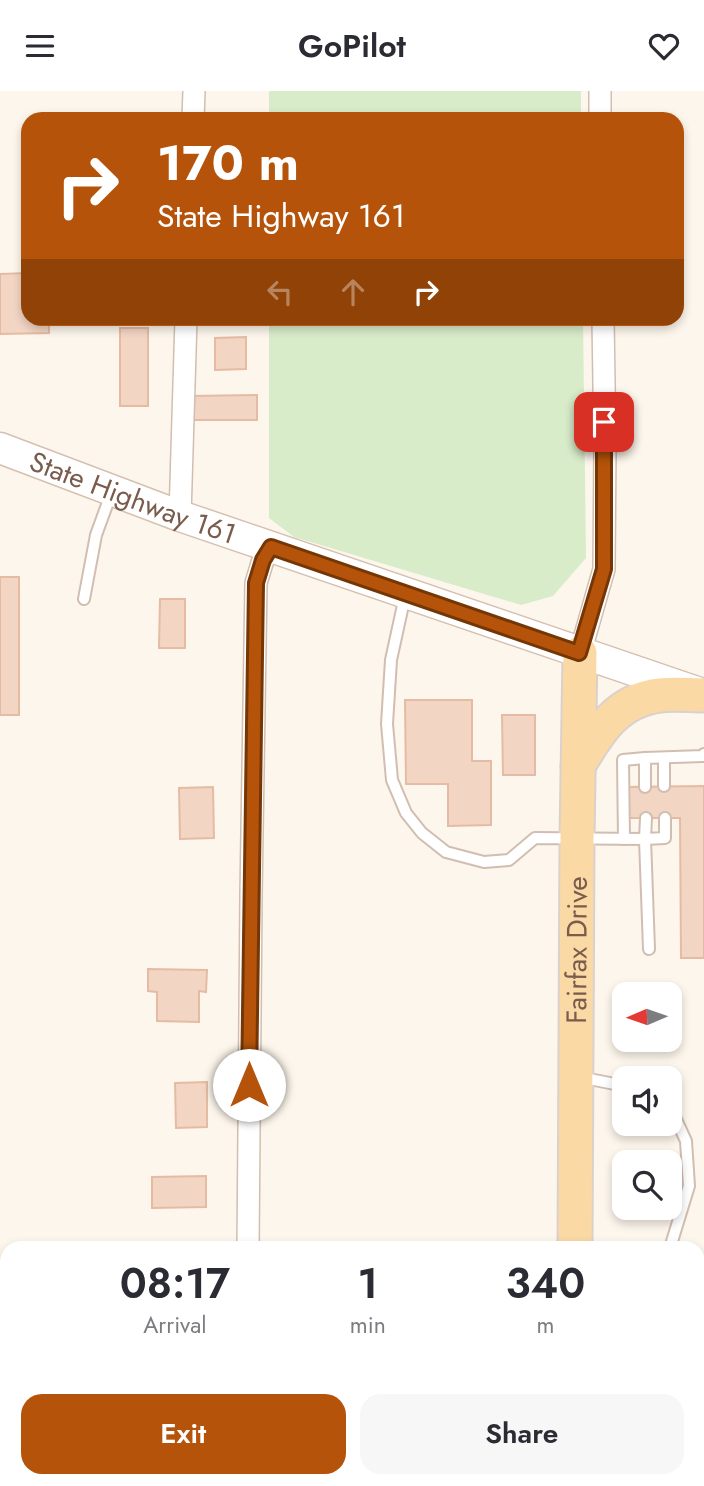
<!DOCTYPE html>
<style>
:root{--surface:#fff;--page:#f7f7f7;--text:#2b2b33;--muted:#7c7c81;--accent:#b45309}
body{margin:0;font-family:Jost,sans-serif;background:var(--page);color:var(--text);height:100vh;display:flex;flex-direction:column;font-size:26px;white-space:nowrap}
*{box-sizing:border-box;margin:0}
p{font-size:23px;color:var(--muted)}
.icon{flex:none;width:38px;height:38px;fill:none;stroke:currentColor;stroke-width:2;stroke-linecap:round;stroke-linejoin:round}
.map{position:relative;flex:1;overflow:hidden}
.panel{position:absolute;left:0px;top:1150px;width:705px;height:247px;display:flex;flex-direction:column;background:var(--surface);border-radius:21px 21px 0 0;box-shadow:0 4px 10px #0003}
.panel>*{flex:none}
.top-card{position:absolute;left:21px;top:21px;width:663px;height:214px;border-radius:21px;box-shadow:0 4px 10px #0003;background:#b45309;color:#fff;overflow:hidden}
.needle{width:46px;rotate:268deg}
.fabs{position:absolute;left:612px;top:891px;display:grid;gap:14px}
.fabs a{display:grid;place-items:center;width:70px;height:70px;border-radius:14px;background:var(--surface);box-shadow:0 4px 10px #0003;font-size:35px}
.pin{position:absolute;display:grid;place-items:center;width:60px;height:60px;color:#fff;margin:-30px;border-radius:14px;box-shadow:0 4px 10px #0006}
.me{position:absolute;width:77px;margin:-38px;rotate:0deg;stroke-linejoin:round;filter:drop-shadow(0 0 5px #0008)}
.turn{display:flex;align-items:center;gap:24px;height:147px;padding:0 21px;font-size:32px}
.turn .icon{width:91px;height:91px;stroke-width:2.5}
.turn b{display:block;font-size:49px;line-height:60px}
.lanes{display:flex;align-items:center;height:66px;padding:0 21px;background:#0003;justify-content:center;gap:35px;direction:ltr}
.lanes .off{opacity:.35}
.eta{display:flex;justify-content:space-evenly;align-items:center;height:119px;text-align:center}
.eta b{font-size:42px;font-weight:600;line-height:49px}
.cta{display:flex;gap:14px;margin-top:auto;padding:14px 21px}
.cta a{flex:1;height:80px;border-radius:21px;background:var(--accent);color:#fff;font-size:28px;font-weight:600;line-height:80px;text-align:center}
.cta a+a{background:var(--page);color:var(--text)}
header{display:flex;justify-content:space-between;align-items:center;height:91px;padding:0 21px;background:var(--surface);font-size:32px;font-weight:600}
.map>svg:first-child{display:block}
</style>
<header><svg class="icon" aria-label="menu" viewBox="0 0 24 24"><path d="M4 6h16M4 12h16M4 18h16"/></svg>GoPilot<svg class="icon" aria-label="heart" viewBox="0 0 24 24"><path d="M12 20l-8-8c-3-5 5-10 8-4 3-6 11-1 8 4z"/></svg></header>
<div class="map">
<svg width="704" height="1395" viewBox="0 0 704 1395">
<rect width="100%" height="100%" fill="#fdf6ec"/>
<g fill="#d8ecc9">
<rect x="269" y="0" width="312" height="28"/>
<path d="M 269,228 L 583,228 L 586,467 L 553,505 L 521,514 L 294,446 L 269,427 Z"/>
</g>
<g fill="#f3d5c3" stroke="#e6bba3" stroke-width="2">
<path d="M 28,182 L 28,228 L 49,228 L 49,242 L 0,243 L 0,183 Z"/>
<rect x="120" y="237" width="28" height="78"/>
<path d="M 246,246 L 246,278 L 215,279 L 215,247 Z"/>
<path d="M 257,304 L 257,329 L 190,329 L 189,305 Z"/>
<rect x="0" y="486" width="19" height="138"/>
<path d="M 160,508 L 185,508 L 185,557 L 159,557 Z"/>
<path d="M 405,609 L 472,609 L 472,670 L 491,670 L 491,734 L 448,735 L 448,693 L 406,693 Z"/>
<path d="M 502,624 L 535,624 L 535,684 L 503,684 Z"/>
<path d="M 704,695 L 704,867 L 681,867 L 680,727 L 627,727 L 627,696 Z"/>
<path d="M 213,696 L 214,747 L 180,748 L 179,697 Z"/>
<path d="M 148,878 L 207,879 L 206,901 L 199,900 L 199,931 L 157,930 L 157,901 L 148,900 Z"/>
<path d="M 207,991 L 207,1036 L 176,1037 L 175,992 Z"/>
<path d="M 206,1085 L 206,1116 L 152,1117 L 152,1086 Z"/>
</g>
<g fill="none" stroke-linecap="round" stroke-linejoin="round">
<defs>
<g id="lane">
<path d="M 405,505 L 391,569 L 387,633 L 392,689 L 406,722 L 422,742 L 446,761 L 484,771 L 509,769 L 535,747 L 645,748 L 649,858"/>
<path d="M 84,508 L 96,444 L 111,403"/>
<path d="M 664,667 L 664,695"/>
<path d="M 645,696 L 645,667 L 703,665 L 704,663"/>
<path d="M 646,727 L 645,748 L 665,747 L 665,727"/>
<path d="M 624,748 L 623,669 L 645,667"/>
<path d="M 579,986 L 625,995"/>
<path d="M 670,1157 L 689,1095 L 686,1050 L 674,1024 L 670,1020"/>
<path d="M 638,1390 L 638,1395"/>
</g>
<g id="street">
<path d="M 600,0 L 600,28"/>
<path d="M 193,28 L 194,0"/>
<path d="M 180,425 L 186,228"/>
<path d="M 580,562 L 604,478 L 605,357 L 603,228"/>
<path d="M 248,1157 L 251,804 L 256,492 L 263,469 L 271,456"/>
<path d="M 27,1395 L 28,1390"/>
</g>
<g id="secondary">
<path id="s1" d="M 0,357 L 180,425 L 694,600"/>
<path d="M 0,1326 L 7,1332"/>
<path d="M 69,1390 L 75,1395"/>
</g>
<g id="primary">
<path d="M 578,675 C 598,641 617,609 660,604 C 675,602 690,604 704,604"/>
<path id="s2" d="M 575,1157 L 577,748 L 580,562"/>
<path d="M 575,1395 L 575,1390"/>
</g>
</defs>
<use href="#lane" stroke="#d1beb0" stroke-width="14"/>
<use href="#street" stroke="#d1beb0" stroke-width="24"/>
<use href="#secondary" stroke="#d6c0b0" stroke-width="33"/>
<use href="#primary" stroke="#dad1cd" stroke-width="37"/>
<use href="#lane" stroke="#fff" stroke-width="10"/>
<use href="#street" stroke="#fff" stroke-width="21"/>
<use href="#secondary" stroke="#fff" stroke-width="30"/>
<use href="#primary" stroke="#fbd9a5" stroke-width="33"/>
<defs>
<g id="rail">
<path d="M 0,1201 L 7,1207"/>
<path d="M 0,1221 L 7,1227"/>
<path d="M 201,1390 L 208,1395"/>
<path d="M 223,1390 L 230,1395"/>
</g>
</defs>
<use href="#rail" stroke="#b9a8c9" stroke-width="8"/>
<use href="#rail" stroke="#fffaf3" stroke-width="5" stroke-dasharray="16" stroke-linecap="butt"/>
</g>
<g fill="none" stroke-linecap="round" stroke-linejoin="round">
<defs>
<path id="route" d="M 249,994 L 256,492 L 263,469 L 271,456 L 579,562 L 604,478 L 604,331"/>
</defs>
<use href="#route" stroke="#753606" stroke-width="18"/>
<use href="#route" stroke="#b45309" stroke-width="12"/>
</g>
<g text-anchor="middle" stroke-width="5" stroke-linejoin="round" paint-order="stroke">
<g font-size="28" fill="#7a5c4d" stroke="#fffaf3">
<text dy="10" stroke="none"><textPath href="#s1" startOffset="142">State Highway 161</textPath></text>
<text dy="10" stroke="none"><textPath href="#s2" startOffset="298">Fairfax Drive</textPath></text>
</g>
</g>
</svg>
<div class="fabs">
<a><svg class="needle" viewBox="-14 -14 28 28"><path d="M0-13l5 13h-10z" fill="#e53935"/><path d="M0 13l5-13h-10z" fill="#7c7c81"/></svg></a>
<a><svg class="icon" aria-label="sound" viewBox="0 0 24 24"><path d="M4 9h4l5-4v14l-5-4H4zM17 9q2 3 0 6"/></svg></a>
<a><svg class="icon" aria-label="search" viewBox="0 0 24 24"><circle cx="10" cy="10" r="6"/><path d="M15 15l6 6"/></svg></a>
</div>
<div class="pin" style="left:604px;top:331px;background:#d93025"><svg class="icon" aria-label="arrive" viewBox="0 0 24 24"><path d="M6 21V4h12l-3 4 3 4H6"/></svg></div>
<svg class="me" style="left:249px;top:994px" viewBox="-20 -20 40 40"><circle r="19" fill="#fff"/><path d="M0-13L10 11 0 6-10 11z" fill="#b45309"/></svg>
<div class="top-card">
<div class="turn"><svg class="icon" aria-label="right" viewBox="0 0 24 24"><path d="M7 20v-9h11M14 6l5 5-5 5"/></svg><div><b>170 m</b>State Highway 161</div></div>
<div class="lanes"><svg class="icon off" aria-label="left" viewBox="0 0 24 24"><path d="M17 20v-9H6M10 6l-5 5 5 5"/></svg><svg class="icon off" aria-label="ahead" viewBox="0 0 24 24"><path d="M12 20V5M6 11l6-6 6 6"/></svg><svg class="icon" aria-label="right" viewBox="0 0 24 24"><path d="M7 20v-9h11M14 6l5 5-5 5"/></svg></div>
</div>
<section class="panel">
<div class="eta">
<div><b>08:17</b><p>Arrival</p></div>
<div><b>1</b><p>min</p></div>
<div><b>340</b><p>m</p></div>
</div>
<div class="cta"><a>Exit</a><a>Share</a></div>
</section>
</div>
